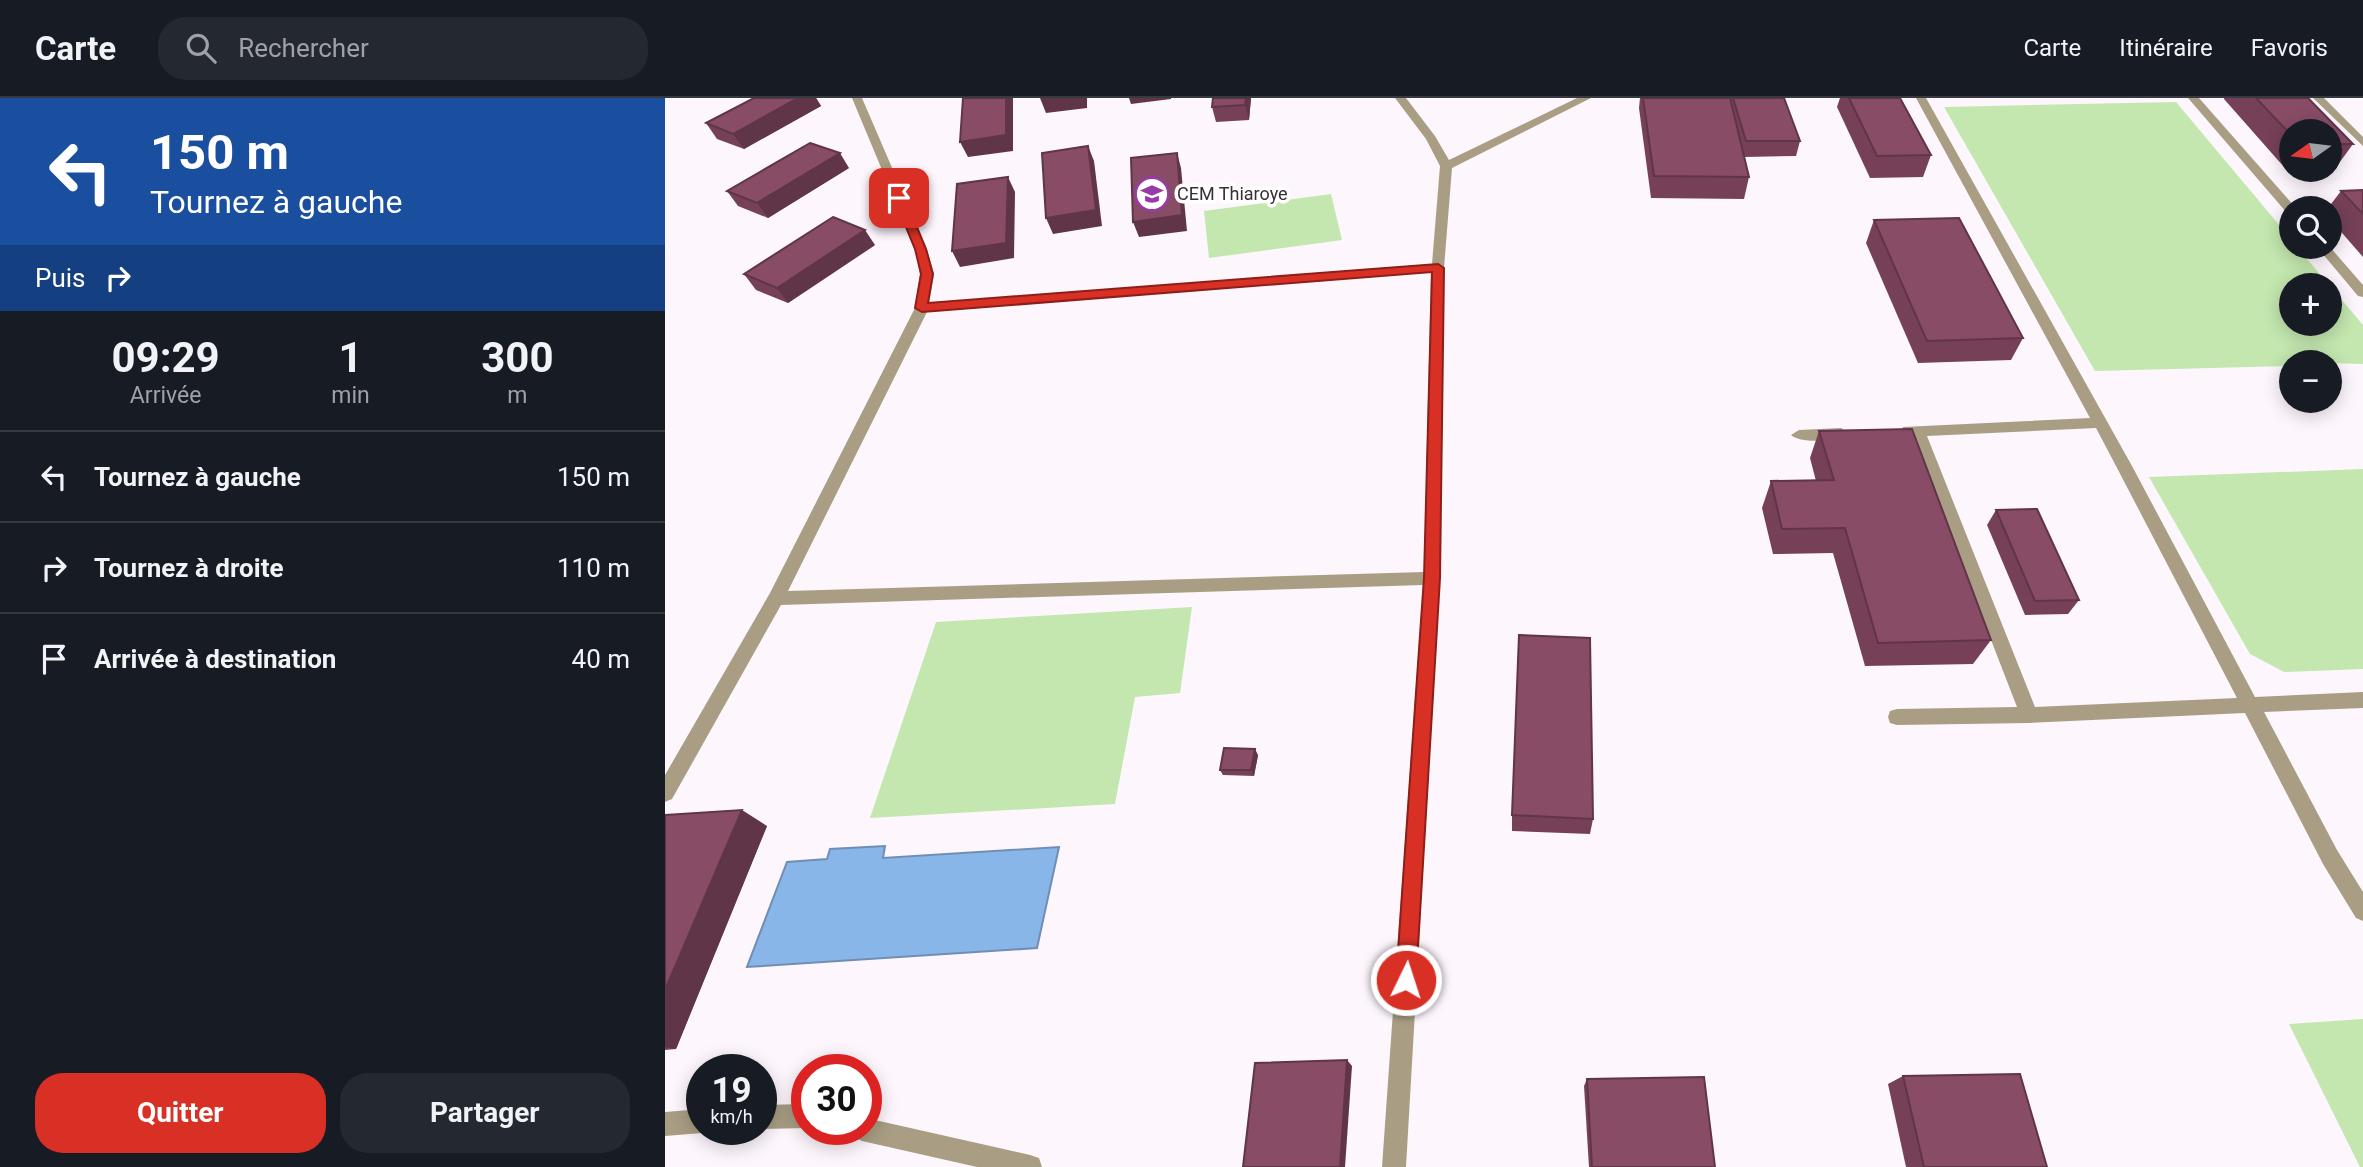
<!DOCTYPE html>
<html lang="fr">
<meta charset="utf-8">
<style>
:root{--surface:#171b24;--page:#242831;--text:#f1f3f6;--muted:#9ea1a6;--line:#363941;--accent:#d93025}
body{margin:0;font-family:Roboto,sans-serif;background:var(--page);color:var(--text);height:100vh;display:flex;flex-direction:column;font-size:26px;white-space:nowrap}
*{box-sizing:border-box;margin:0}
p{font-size:23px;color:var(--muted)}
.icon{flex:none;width:38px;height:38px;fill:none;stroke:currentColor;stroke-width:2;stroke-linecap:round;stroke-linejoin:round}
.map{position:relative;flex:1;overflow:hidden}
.side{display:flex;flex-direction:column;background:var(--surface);width:665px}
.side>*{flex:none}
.hud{background:#1a4fa0;color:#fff;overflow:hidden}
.needle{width:46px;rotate:256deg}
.fabs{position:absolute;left:1614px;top:21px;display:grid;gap:14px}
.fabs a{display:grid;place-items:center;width:63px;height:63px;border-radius:50%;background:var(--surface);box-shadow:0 4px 18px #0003;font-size:35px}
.speed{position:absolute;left:21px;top:956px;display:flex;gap:14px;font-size:35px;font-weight:700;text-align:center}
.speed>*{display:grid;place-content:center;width:91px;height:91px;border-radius:50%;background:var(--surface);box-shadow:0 4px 18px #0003;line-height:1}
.speed small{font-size:18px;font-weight:400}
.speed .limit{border:10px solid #d22;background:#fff;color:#111}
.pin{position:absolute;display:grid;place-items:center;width:60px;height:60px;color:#fff;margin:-30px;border-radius:14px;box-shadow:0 4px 10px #0006}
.me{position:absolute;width:77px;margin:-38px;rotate:4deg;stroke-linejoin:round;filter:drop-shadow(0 0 5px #0008)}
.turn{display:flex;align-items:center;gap:24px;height:147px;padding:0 35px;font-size:32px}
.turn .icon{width:91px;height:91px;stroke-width:2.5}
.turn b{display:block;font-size:49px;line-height:60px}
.then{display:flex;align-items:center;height:66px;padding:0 35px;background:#0003;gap:14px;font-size:26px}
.eta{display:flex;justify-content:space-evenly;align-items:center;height:119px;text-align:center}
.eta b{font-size:42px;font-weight:700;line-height:49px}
.button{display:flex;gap:14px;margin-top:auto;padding:14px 35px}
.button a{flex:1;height:80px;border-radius:28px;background:var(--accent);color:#fff;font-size:28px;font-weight:700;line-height:80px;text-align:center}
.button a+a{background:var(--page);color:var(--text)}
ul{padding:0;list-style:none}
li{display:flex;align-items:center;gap:21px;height:91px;padding:0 35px;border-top:2px solid var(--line)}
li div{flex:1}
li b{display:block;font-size:26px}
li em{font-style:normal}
header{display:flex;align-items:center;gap:42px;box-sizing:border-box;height:98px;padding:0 35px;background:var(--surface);border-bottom:2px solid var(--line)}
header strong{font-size:33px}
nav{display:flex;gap:38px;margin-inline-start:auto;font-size:24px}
.search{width:490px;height:63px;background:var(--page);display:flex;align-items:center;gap:18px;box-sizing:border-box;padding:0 24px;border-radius:28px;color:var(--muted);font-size:26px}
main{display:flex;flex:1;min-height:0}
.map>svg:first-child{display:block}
</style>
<header>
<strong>Carte</strong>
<div class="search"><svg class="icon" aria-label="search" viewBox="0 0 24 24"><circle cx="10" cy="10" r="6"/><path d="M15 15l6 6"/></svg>Rechercher</div>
<nav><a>Carte</a><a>Itinéraire</a><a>Favoris</a></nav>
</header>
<main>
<section class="side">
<div class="hud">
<div class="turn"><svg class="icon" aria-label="left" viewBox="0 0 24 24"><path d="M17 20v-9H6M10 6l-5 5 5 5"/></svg><div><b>150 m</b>Tournez à gauche</div></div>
<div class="then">Puis<svg class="icon" aria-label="right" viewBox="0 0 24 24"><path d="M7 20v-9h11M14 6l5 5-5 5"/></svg></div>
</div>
<div class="eta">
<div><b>09:29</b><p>Arrivée</p></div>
<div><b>1</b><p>min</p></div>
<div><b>300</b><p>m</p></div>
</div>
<ul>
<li><svg class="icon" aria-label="left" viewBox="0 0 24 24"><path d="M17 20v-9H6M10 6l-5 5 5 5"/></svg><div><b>Tournez à gauche</b></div><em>150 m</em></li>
<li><svg class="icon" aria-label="right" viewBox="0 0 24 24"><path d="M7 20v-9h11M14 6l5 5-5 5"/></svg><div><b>Tournez à droite</b></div><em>110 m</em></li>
<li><svg class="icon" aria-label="arrive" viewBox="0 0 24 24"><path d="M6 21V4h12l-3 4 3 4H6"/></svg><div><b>Arrivée à destination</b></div><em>40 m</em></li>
</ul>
<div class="button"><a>Quitter</a><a>Partager</a></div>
</section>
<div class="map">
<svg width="1698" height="1069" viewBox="0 0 1698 1069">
<rect width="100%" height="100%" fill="#fdf6fd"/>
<g fill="#c3e7af" fill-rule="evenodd">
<path d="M 1511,4 L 1626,141 L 1626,149 L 1632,149 L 1698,227 L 1698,266 L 1626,264 L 1626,268 L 1430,273 L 1279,9 ZM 1664,187 L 1664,226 L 1626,226 L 1626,187 Z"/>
<path d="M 666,96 L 677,142 L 544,160 L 539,113 Z"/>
<path d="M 1698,371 L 1698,571 L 1619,574 L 1585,556 L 1484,379 Z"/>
<path d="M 527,509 L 515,595 L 470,599 L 450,706 L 205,720 L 271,524 Z"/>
<path d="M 1698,921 L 1698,1069 L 1695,1069 L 1624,926 Z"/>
</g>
<path fill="#89b6e9" stroke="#708eb3" stroke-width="2" d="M 220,748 L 218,760 L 394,749 L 372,850 L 82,869 L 122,764 L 162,761 L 165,751 Z"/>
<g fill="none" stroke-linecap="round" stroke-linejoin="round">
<g fill="#a99e84" fill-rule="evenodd">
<path d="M 1251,0 L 1261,0 L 1467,368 L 1590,599 L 1698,594 L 1698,610 L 1599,614 L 1672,752 L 1698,794 L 1698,823 L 1691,820 L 1658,766 L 1580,615 L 1364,625 L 1232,627 L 1225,625 L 1223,619 L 1225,613 L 1232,611 L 1352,609 L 1247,338 L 1238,337 L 1236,333 L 1238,329 L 1425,320 ZM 1431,330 L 1451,368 L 1572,600 L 1370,609 L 1262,338 Z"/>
<path d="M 1523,0 L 1534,0 L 1630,109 L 1626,110 L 1626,116 L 1622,115 Z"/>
<path d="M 1648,0 L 1659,0 L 1698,39 L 1698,48 Z"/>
<path d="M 1664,148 L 1698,187 L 1698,199 L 1693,198 L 1652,149 Z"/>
<path d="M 1176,330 L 1184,335 C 1175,344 1135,346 1126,337 L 1134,332 Z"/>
</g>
<g fill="#a99e84" fill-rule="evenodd">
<path d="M 187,0 L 197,0 L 262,151 L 269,176 L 264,205 L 767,166 L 775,68 L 761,41 L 730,0 L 741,0 L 770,38 L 784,62 L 912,0 L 926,0 L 787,70 L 779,170 L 775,480 L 741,1069 L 717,1069 L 758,487 L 116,507 L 7,701 L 0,704 L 0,677 L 105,495 L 250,210 L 255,176 L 250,151 ZM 766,174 L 759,474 L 123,493 L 262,214 Z"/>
<path d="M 142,1006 L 142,1030 L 96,1031 L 96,1007 Z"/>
<path d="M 37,1011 L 37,1031 L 45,1031 L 37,1035 L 0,1038 L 0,1014 Z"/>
<path d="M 201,1020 L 365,1057 L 374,1060 L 377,1069 L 312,1069 L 197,1043 L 189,1039 L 185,1031 L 201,1031 Z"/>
</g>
</g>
<g fill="#764158">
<path d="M 89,0 L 151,0 L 156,8 L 79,51 L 52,41 L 41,25 Z"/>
<path d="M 586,0 L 584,22 L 551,24 L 547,9 Z"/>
<path d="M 975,0 L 1065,0 L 1066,2 L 1066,0 L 1119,0 L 1135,43 L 1131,58 L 1079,59 L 1084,79 L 1079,101 L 986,100 L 974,10 Z"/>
<path d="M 1175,0 L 1235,0 L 1266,57 L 1258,79 L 1205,80 L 1172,9 Z"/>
<path d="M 1559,0 L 1643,0 L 1688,46 L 1672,68 L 1664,68 L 1664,33 L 1626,33 L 1626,68 L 1619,69 L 1559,1 Z"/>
<path d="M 184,70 L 103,120 L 73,108 L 62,93 Z"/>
<path d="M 1698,92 L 1698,159 L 1664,120 L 1664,110 L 1663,110 L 1676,93 Z"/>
<path d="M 1209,122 L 1358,240 L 1346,262 L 1253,265 L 1201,145 Z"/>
<path d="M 210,147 L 123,205 L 91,192 L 79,176 Z"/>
<path d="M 1154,333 L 1326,542 L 1308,566 L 1200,568 L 1168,455 L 1108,456 L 1097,410 L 1106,383 L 1151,383 L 1145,360 Z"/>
<path d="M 1331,412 L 1414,502 L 1403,516 L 1360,517 L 1322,427 Z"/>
<path d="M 593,657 L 589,678 L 558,677 L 555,672 Z"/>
<path d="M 0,717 L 102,728 L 11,951 L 0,952 Z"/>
<path d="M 847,717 L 928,721 L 925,736 L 847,733 Z"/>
<path d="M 1238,978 L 1382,1069 L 1241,1069 L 1223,986 Z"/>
<path d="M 922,981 L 1050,1069 L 924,1069 L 919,988 Z"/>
</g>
<g fill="#603547">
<path d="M 133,0 L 151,0 L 156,8 L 79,51 L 68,36 Z"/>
<path d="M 341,0 L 348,0 L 348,53 L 303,59 L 295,44 Z"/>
<path d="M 375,0 L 422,0 L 422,10 L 381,15 Z"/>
<path d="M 464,0 L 506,0 L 506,1 L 466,6 Z"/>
<path d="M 581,0 L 586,0 L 584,22 L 580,7 Z"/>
<path d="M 423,48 L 429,63 L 437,128 L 388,136 L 381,120 Z"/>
<path d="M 175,55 L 184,70 L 103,120 L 92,105 Z"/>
<path d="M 512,55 L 516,70 L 522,133 L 474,139 L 468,124 Z"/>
<path d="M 343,79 L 350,94 L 349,160 L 295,169 L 287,153 Z"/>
<path d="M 200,132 L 210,147 L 123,205 L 112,190 Z"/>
<path d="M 590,651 L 593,657 L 589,678 L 586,672 Z"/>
<path d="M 77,712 L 102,728 L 11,951 L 0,949 L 0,892 Z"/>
<path d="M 682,962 L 687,968 L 680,1069 L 675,1069 Z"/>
</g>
<g fill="#894c66" stroke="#603547" stroke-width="2">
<path d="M 89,0 L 133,0 L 68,36 L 41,25 Z"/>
<path d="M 298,0 L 341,0 L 341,37 L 295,44 Z"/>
<path d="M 548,0 L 581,0 L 580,7 L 547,9 Z"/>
<path d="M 978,0 L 1065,0 L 1084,79 L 989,78 Z"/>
<path d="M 1068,0 L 1119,0 L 1135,43 L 1081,43 Z"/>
<path d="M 1184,0 L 1235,0 L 1266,57 L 1212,58 Z"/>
<path d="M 1591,0 L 1643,0 L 1688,46 L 1664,46 L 1664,33 L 1626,33 L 1626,37 Z"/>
<path d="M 145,45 L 175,55 L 92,105 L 62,93 Z"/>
<path d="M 423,48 L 431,112 L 381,120 L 377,55 Z"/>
<path d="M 512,55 L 517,117 L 468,124 L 466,60 Z"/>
<path d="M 343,79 L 341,145 L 287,153 L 292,86 Z"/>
<path d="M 1698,92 L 1698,116 L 1676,93 Z"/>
<path d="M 168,119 L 200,132 L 112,190 L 79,176 Z"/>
<path d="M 1294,120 L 1358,240 L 1262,243 L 1209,122 Z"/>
<path d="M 1247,331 L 1326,542 L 1213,545 L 1180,430 L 1117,431 L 1106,383 L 1169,382 L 1154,333 Z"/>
<path d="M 1372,411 L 1414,502 L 1370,503 L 1331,412 Z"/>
<path d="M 854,537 L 925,540 L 928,721 L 847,717 Z"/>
<path d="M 559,650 L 590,651 L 586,672 L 555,672 Z"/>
<path d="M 77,712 L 0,892 L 0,717 Z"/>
<path d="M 682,962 L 675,1069 L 578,1069 L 590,965 Z"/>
<path d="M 1355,976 L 1382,1069 L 1259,1069 L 1238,978 Z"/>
<path d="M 1039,979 L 1050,1069 L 927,1069 L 922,981 Z"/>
</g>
<path fill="#d93025" stroke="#8d1f18" stroke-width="2" d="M 234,97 L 240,100 L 261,151 L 268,176 L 263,205 L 773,166 L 779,170 L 775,480 L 751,882 L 748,889 L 741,892 L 734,889 L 731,882 L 759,480 L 767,174 L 257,214 L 250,210 L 256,176 L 250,151 L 229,100 Z"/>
<defs>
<symbol id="school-ring" viewBox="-11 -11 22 22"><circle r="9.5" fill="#fff" stroke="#973ba6" stroke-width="1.5"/><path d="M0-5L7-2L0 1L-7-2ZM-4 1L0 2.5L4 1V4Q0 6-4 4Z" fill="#973ba6"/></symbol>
</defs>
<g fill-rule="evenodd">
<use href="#school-ring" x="468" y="77" width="38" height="38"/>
</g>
<g text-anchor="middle" stroke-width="7" stroke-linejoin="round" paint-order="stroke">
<g font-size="18" fill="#373036" stroke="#fff" text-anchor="start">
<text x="512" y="102">CEM Thiaroye</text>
</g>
</g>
</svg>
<div class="fabs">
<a><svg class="needle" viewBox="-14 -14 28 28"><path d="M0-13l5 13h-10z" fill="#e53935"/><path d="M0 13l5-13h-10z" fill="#9ea1a6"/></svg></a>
<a><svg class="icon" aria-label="search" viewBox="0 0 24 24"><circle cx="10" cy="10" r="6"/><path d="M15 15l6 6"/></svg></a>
<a>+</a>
<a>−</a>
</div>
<div class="speed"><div>19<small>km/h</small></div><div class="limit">30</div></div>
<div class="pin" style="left:234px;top:100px;background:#d93025"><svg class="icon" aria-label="arrive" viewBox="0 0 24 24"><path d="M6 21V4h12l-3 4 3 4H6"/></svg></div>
<svg class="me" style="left:741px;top:882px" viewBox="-20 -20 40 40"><circle r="17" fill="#d93025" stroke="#fff" stroke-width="3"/><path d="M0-11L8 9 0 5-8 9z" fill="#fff"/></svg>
</div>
</main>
